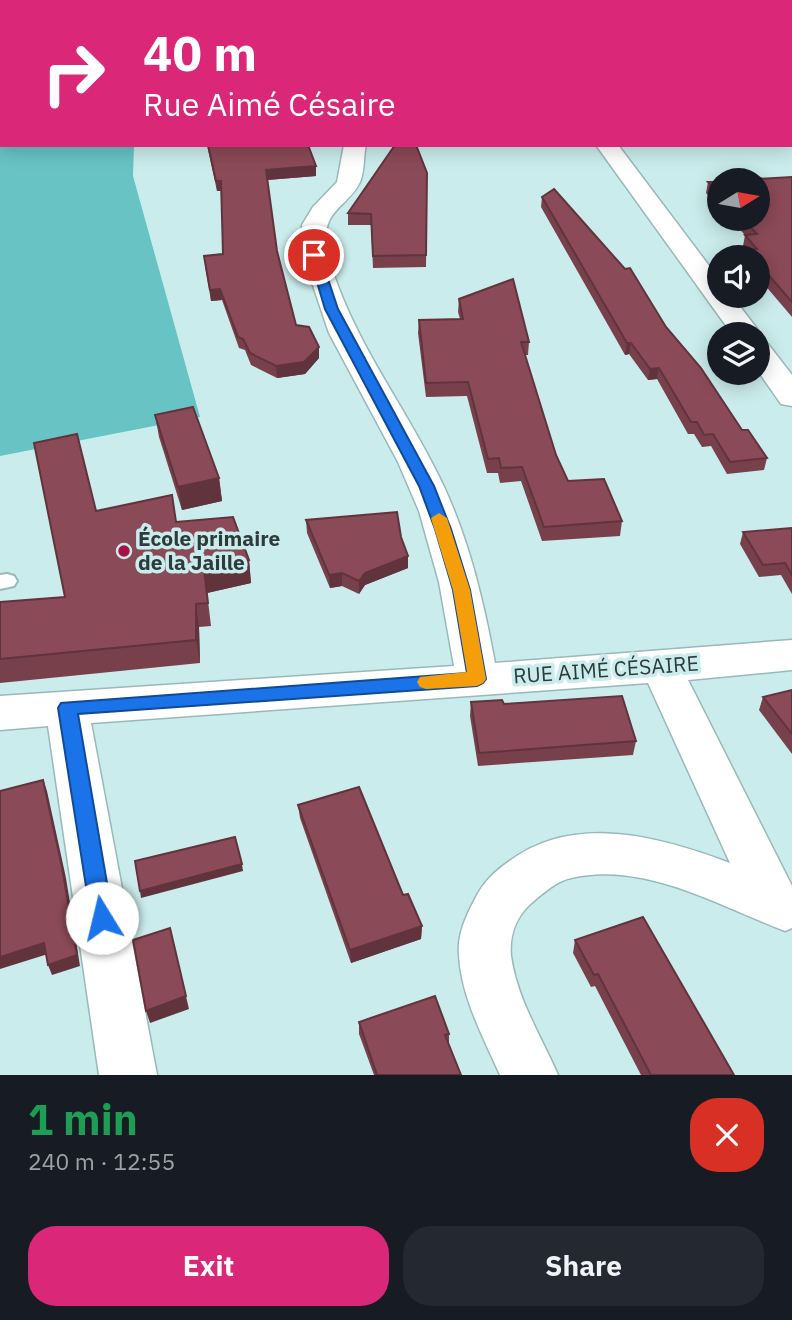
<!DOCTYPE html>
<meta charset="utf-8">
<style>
:root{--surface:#171b24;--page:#242831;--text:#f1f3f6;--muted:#9ea1a6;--accent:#db2777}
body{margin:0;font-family:"IBM Plex Sans",sans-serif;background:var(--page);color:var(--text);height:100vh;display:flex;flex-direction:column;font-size:26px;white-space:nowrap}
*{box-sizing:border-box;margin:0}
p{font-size:23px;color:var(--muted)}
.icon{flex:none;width:38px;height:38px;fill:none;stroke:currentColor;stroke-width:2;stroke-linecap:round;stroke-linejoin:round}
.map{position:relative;height:1075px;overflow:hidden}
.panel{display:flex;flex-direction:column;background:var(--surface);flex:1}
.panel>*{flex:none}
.hud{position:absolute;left:0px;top:0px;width:793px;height:147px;box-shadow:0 4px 18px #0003;background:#db2777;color:#fff;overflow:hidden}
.needle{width:46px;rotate:79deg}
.controls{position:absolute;left:707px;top:168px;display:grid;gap:14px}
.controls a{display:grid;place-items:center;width:63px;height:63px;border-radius:50%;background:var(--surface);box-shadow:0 4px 18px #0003;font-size:35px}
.pin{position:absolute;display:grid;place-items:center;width:60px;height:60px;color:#fff;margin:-30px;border:4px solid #fff;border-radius:50%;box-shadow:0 2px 7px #0007}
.me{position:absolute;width:77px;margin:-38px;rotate:351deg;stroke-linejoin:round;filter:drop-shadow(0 0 5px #0008)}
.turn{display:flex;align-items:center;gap:24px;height:147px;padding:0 28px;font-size:32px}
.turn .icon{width:91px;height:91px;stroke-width:2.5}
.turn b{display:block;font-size:49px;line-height:60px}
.round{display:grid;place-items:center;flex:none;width:74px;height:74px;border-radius:28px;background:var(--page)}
.overview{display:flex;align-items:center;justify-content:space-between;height:119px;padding:0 28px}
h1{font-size:42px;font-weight:700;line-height:52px;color:#1e9e55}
.cta{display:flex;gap:14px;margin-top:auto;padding:14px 28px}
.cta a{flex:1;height:80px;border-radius:28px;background:var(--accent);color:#fff;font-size:28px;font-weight:700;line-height:80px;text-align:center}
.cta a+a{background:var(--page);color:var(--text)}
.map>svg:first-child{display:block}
</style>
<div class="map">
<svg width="792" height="1075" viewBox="0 0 792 1075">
<rect width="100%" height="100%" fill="#cbecec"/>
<g fill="#67c3c4">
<path d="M 129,0 L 451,0 L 453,2 L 125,2 Z"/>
<path d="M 0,50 L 2,145 L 134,145 L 133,176 L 200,417 L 0,456 Z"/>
</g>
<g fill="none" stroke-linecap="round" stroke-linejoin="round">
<defs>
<path id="service" d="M 7,574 L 14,576 L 17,581 L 14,586 L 0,589 L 0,575 Z"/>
<g id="minor">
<path d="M 672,0 L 689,0 L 690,2 L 673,2 Z"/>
<rect x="791" y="19" width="1" height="10"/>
<rect x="791" y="83" width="1" height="13"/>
<path d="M 344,145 L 366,145 C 363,157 365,171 360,182 C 351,202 327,210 326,234 C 325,251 332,270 338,286 C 365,358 413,419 445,489 C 470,544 484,603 495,663 L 792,640 L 792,670 L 688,680 L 792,886 L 792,928 L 785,931 C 719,906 644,861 571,878 C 557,881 546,891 535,900 C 517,914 509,934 511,956 C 517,999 541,1036 558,1075 L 500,1075 C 483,1037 461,996 459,955 C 457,935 466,916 475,899 C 483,882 495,871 511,860 C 576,813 661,837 730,863 L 648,683 L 91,723 L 157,1075 L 99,1075 L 48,726 L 0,730 L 0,696 L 454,666 L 439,582 L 419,511 L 398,462 L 329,333 L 303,256 L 302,225 L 313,207 L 337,182 Z"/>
<path d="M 596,145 L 618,145 L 719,279 L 719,296 L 732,296 L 761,334 L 758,338 L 758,334 L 732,334 Z"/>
<path d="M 758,341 L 768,344 L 792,375 L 792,406 L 781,404 L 758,371 Z"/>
</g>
</defs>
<use href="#service" stroke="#99b9b9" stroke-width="4"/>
<use href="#minor" stroke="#99b9b9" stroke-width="3"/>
<use href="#service" fill="#fff" fill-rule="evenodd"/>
<use href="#minor" fill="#fff" fill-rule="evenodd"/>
</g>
<g fill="#78404b">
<path d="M 207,145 L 308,145 L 316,176 L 267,180 L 277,251 L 296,325 L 319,358 L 305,374 L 277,378 L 251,365 L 245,350 L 239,348 L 222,300 L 211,301 L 205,266 L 223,254 L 221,191 L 217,191 Z"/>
<path d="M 427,173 L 426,267 L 373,268 L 371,225 L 348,225 L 348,213 Z"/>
<path d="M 792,177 L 792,317 L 758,277 L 758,257 L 744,257 L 746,250 L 743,246 L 745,235 L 730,219 L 758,219 Z"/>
<path d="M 708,182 L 719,182 L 719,207 L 706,193 Z"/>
<path d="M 542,197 L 767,458 L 764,470 L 727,474 L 711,446 L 702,447 L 694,434 L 688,434 L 657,379 L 648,380 L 629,354 L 625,355 L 541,207 Z"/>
<path d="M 459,299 L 529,342 L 528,355 L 525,355 L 556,455 L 568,481 L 622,521 L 620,536 L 542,541 L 521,481 L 500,483 L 498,473 L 487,473 L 467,396 L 426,397 L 418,333 L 419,320 L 460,319 L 458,312 Z"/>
<path d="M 155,415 L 219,478 L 222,501 L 182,510 L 159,437 Z"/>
<path d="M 96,511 L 176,522 L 249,560 L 251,583 L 207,593 L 211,626 L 199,627 L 200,663 L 0,683 L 0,602 L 65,597 Z"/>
<path d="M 306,520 L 401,537 L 408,568 L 365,585 L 359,594 L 342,586 L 330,588 L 307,533 Z"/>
<path d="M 792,528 L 792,594 L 781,575 L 759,577 L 740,544 L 743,532 Z"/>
<path d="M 792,690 L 792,754 L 759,710 L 763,697 Z"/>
<path d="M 471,702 L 504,704 L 636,741 L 633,755 L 478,766 L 470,716 Z"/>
<path d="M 298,805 L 403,895 L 422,926 L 421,939 L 351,963 L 300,818 Z"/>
<path d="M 575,940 L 734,1075 L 641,1075 L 595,986 L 591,987 L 573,953 Z"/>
<path d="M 359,1022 L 449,1034 L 449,1045 L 461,1075 L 374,1075 L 359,1034 Z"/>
</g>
<g fill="#61343d">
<path d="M 316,166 L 316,176 L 267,180 L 266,170 Z"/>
<path d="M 216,181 L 221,181 L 222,191 L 217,191 Z"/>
<path d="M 220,289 L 222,300 L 211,301 L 210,290 Z"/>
<path d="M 627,343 L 631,343 L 629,354 L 625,355 Z"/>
<path d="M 319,347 L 319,358 L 305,374 L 277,378 L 276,366 Z"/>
<path d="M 659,368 L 657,379 L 648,380 L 650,369 Z"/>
<path d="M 219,478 L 222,501 L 182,510 L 178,487 Z"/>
<path d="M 408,556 L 408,568 L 365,585 L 359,594 L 359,581 L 365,573 Z"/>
<path d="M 249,560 L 251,583 L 207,593 L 211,626 L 204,570 Z"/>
<path d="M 342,573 L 342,586 L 330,588 L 329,575 Z"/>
<path d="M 196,604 L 199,627 L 200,663 L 196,640 Z"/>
<path d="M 43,780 L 47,791 L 66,878 L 80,966 L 52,975 L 48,965 Z"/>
<path d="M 242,864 L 243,871 L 141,898 L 140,891 Z"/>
<path d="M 422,926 L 421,939 L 351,963 L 350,950 Z"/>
<path d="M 170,928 L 189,1009 L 150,1023 L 146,1011 Z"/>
<path d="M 44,943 L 48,954 L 0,969 L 0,957 Z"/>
</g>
<g fill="#8b4a57" stroke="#61343d" stroke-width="2">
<path d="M 0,0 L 18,0 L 18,2 L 2,2 L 2,11 L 0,11 Z"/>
<path d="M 493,0 L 555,0 L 556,2 L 495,2 Z"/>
<path d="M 747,0 L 792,0 L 792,13 L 791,12 L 791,2 L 739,2 L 737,1 Z"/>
<path d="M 208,145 L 308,145 L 316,166 L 266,170 L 277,251 L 296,325 L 309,327 L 319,347 L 304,362 L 276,366 L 250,353 L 243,339 L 238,337 L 220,289 L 210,290 L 204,256 L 223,254 L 221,181 L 216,181 Z"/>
<path d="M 395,145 L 416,145 L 427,173 L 426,255 L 373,256 L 371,214 L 348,213 Z"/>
<path d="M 792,177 L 792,302 L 758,263 L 758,257 L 753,257 L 746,249 L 757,249 L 745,235 L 757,234 L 743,219 L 758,219 L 758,180 L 738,180 Z"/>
<path d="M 708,182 L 719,182 L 719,194 Z"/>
<path d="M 554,189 L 625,269 L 630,268 L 666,327 L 701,368 L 742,430 L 748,430 L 767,458 L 730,462 L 713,434 L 704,435 L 697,422 L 691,422 L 659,368 L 650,369 L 631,343 L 627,343 L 542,197 Z"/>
<path d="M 513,279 L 529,342 L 521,342 L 556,455 L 568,481 L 604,479 L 622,521 L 544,527 L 522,467 L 501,468 L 499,458 L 488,459 L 468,382 L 426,383 L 419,320 L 463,319 L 459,299 Z"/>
<path d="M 193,407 L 219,478 L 178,487 L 155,415 Z"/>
<path d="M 77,434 L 96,511 L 172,495 L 176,522 L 233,517 L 249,560 L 204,570 L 208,603 L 196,604 L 196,640 L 0,659 L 0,602 L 65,597 L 34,443 Z"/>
<path d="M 397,512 L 401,537 L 408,556 L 365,573 L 359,581 L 342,573 L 329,575 L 306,520 Z"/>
<path d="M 792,528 L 792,575 L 785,563 L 763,565 L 743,532 Z"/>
<path d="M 792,690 L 792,734 L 763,697 Z"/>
<path d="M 622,696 L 636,741 L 479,753 L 471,702 L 502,700 L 504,704 Z"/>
<path d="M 43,780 L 62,867 L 77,955 L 48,965 L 44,943 L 0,957 L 0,791 Z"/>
<path d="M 359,787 L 403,895 L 408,894 L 422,926 L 350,950 L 298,805 Z"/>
<path d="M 235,837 L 242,864 L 140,891 L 135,861 Z"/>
<path d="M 643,917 L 734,1075 L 651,1075 L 598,974 L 594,975 L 575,940 Z"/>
<path d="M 170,928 L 186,996 L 146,1011 L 133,940 Z"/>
<path d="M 435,996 L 449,1034 L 445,1035 L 461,1075 L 377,1075 L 359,1022 Z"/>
</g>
<path fill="#1a73e8" stroke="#114b97" stroke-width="2" d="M 314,251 L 320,255 L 338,309 L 434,486 L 451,529 L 470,590 L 486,679 L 483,683 L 477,686 L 78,714 L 113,918 L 110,925 L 102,928 L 94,925 L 91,918 L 58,708 L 61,703 L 467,673 L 453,590 L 435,529 L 419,486 L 325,309 L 309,255 Z"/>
<path fill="#f59e0b" d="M 439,513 L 447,518 L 470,590 L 486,679 L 483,683 L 477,686 L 426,689 L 420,687 L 417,682 L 420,677 L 467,672 L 453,590 L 431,518 Z"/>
<circle fill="#a71148" stroke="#cbecec" stroke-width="2.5" cx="124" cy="551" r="7"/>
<g text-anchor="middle" stroke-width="7" stroke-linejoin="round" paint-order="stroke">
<g font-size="21" font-weight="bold" fill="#2e3b3b" stroke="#cbecec" text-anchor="start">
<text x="138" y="546">École primaire<tspan x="138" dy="24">de la Jaille</tspan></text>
</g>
<g font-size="21" fill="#2e3b3b" stroke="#cbecec">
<text transform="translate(606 670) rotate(-4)" y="7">RUE AIMÉ CÉSAIRE</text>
</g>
</g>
</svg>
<div class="controls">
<a><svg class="needle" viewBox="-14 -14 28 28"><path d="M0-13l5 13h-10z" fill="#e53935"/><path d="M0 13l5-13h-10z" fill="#9ea1a6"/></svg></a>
<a><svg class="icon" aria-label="sound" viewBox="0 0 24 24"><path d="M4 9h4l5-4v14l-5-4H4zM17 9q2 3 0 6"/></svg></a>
<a><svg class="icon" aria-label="layers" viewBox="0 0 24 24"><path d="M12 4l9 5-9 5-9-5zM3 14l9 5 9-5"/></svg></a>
</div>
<div class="pin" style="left:314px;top:255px;background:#d93025"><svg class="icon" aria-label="arrive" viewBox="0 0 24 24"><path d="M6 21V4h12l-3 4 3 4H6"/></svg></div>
<svg class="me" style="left:102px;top:918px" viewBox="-20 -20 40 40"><circle r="19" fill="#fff"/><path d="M0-13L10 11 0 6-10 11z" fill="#1a73e8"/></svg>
<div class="hud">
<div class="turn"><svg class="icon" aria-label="right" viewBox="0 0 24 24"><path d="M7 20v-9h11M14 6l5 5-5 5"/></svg><div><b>40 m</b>Rue Aimé Césaire</div></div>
</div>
</div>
<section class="panel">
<div class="overview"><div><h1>1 min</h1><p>240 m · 12:55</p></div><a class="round" style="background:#d93025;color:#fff"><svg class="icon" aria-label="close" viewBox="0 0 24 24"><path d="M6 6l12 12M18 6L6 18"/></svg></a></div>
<div class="cta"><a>Exit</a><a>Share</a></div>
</section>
